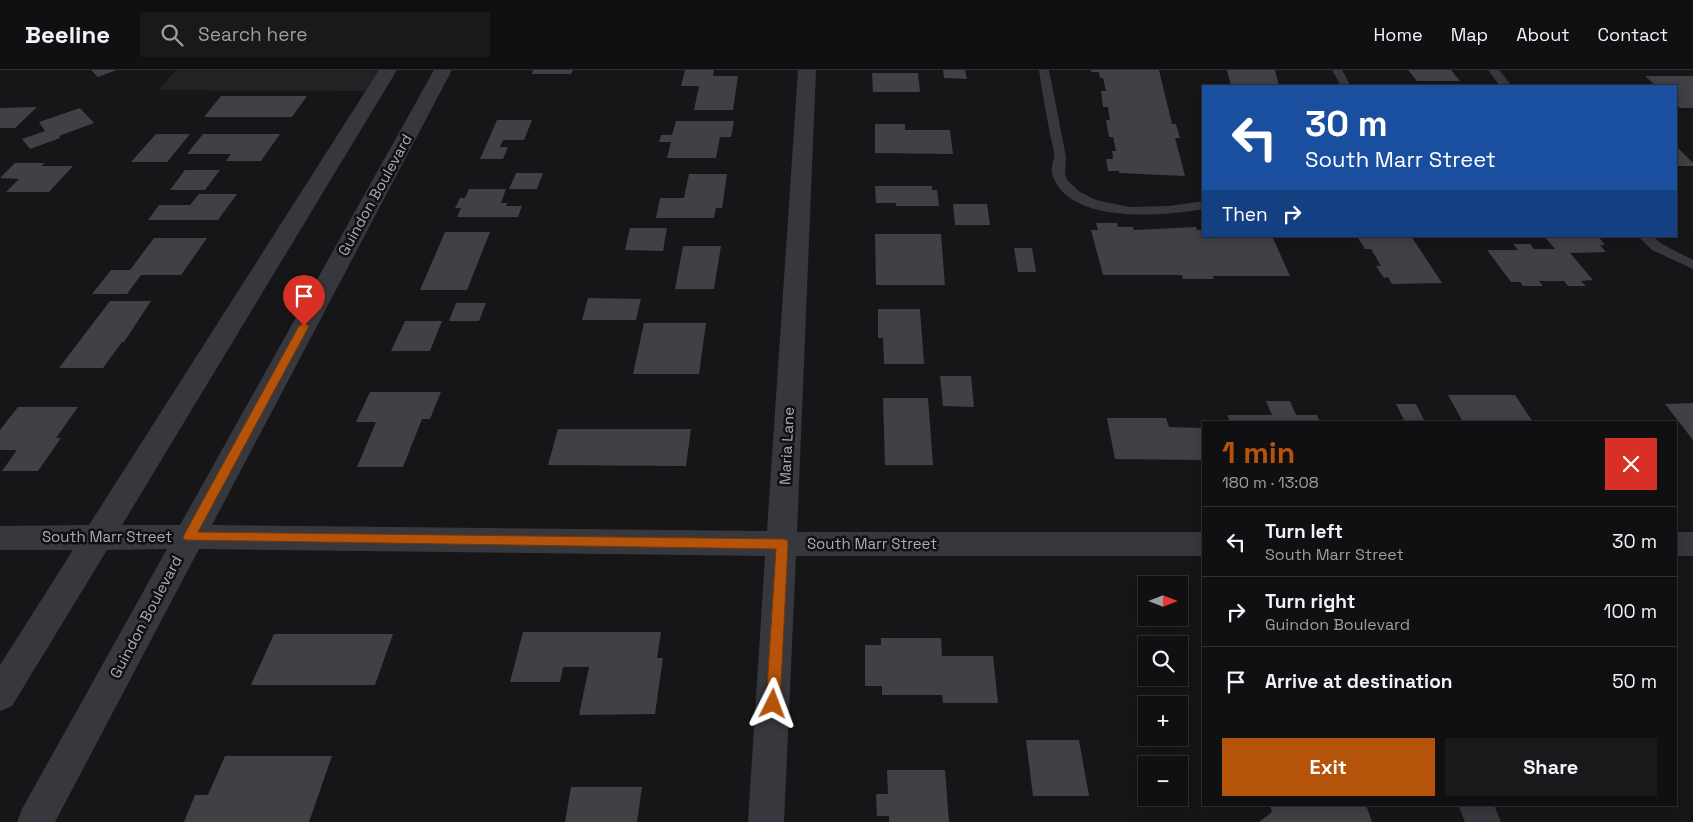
<!DOCTYPE html>
<meta charset="utf-8">
<style>
:root{--surface:#101012;--page:#19191b;--text:#f1f3f6;--muted:#9c9d9f;--line:#303032;--accent:#b45309}
body{margin:0;font-family:"Space Grotesk",sans-serif;background:var(--page);color:var(--text);height:100vh;display:flex;flex-direction:column;font-size:19px;white-space:nowrap}
*{box-sizing:border-box;margin:0}
p{font-size:16px;color:var(--muted)}
.icon{flex:none;width:28px;height:28px;fill:none;stroke:currentColor;stroke-width:2;stroke-linecap:round;stroke-linejoin:round}
.map{position:relative;flex:1;overflow:hidden}
.panel{position:absolute;left:1202px;top:351px;width:475px;height:385px;display:flex;flex-direction:column;background:var(--surface);border-radius:0px;box-shadow:0 2px 12px #0003,0 0 0 1px var(--line)}
.panel>*{flex:none}
.hud{position:absolute;left:1202px;top:15px;width:475px;height:152px;border-radius:0px;box-shadow:0 2px 12px #0003,0 0 0 1px var(--line);background:#1a4fa0;color:#fff;overflow:hidden}
.needle{width:32px;rotate:90deg}
.controls{position:absolute;left:1138px;top:506px;display:grid;gap:10px}
.controls a{display:grid;place-items:center;width:50px;height:50px;border-radius:0px;background:var(--surface);box-shadow:0 2px 12px #0003,0 0 0 1px var(--line);font-size:25px}
.pin{position:absolute;display:grid;place-items:center;width:42px;height:42px;color:#fff;margin:-51px -21px;border-radius:50% 50% 50% 0;rotate:-45deg;box-shadow:0 0 5px #0007}
.pin .icon{rotate:45deg}
.me{position:absolute;width:55px;margin:-28px;rotate:3deg;stroke-linejoin:round;filter:drop-shadow(0 0 4px #0008)}
.turn{display:flex;align-items:center;gap:18px;height:105px;padding:0 20px;font-size:22px}
.turn .icon{width:65px;height:65px;stroke-width:2.5}
.turn b{display:block;font-size:35px;line-height:42px}
.then{display:flex;align-items:center;height:48px;padding:0 20px;background:#0003;gap:10px;font-size:19px}
.round{display:grid;place-items:center;flex:none;width:52px;height:52px;border-radius:0px;background:var(--page)}
.overview{display:flex;align-items:center;justify-content:space-between;height:85px;padding:0 20px}
h1{font-size:30px;font-weight:600;line-height:38px;color:var(--accent)}
.action{display:flex;gap:10px;margin-top:auto;padding:10px 20px}
.action a{flex:1;height:58px;border-radius:0px;background:var(--accent);color:#fff;font-size:20px;font-weight:600;line-height:58px;text-align:center}
.action a+a{background:var(--page);color:var(--text)}
ul{padding:0;list-style:none}
li{display:flex;align-items:center;gap:15px;height:70px;padding:0 20px;border-top:1px solid var(--line)}
li div{flex:1}
li b{display:block;font-size:19px}
li em{font-style:normal}
header{display:flex;align-items:center;gap:30px;box-sizing:border-box;height:70px;padding:0 25px;background:var(--surface);border-bottom:1px solid var(--line)}
header strong{font-size:24px}
nav{display:flex;gap:28px;margin-inline-start:auto;font-size:18px}
.search{width:350px;height:45px;background:var(--page);display:flex;align-items:center;gap:12px;box-sizing:border-box;padding:0 18px;border-radius:0px;color:var(--muted);font-size:19px}
.map>svg:first-child{display:block}
</style>
<header>
<strong>Beeline</strong>
<div class="search"><svg class="icon" aria-label="search" viewBox="0 0 24 24"><circle cx="10" cy="10" r="6"/><path d="M15 15l6 6"/></svg>Search here</div>
<nav><a>Home</a><a>Map</a><a>About</a><a>Contact</a></nav>
</header>
<div class="map">
<svg width="1693" height="752" viewBox="0 0 1693 752">
<rect width="100%" height="100%" fill="#161618"/>
<path fill="#222225" d="M 176,0 L 388,0 L 375,21 L 158,20 Z"/>
<g fill="#404145">
<path d="M 91,0 L 117,0 L 98,7 Z"/>
<path d="M 533,0 L 573,0 L 571,4 L 532,4 Z"/>
<path d="M 685,0 L 714,0 L 713,6 L 738,6 L 733,40 L 694,40 L 699,16 L 681,16 Z"/>
<path d="M 943,0 L 965,0 L 967,9 L 944,8 Z"/>
<path d="M 1091,0 L 1159,0 L 1172,54 L 1176,54 L 1180,68 L 1175,68 L 1185,106 L 1119,103 L 1119,101 L 1108,101 L 1106,89 L 1113,89 L 1112,81 L 1116,81 L 1113,67 L 1109,67 L 1106,50 L 1110,50 L 1108,37 L 1103,37 L 1101,21 L 1106,21 L 1103,8 L 1100,8 L 1099,2 L 1091,2 Z"/>
<path d="M 1227,0 L 1275,0 L 1279,16 L 1231,16 Z"/>
<path d="M 1408,0 L 1451,0 L 1460,11 L 1417,11 Z"/>
<path d="M 872,3 L 918,3 L 920,22 L 873,22 Z"/>
<path d="M 1645,6 L 1693,6 L 1693,38 L 1680,38 L 1676,35 L 1676,16 L 1656,16 Z"/>
<path d="M 221,26 L 307,26 L 292,47 L 204,47 Z"/>
<path d="M 37,37 L 15,58 L 0,58 L 0,38 Z"/>
<path d="M 80,38 L 94,53 L 59,66 L 60,68 L 30,79 L 22,69 L 45,61 L 39,52 Z"/>
<path d="M 497,50 L 532,50 L 524,70 L 503,70 L 500,77 L 508,77 L 503,89 L 480,89 Z"/>
<path d="M 676,51 L 734,51 L 731,67 L 720,67 L 716,88 L 667,88 L 671,72 L 659,72 L 661,65 L 672,65 Z"/>
<path d="M 875,54 L 905,54 L 905,60 L 950,60 L 953,84 L 875,83 Z"/>
<path d="M 156,64 L 190,64 L 167,92 L 131,92 Z"/>
<path d="M 203,64 L 280,64 L 261,91 L 226,91 L 231,84 L 187,84 Z"/>
<path d="M 1676,76 L 1693,93 L 1693,96 L 1676,96 Z"/>
<path d="M 15,93 L 45,93 L 41,96 L 73,96 L 49,122 L 6,122 L 19,109 L 0,108 Z"/>
<path d="M 185,100 L 220,100 L 205,120 L 170,120 Z"/>
<path d="M 516,103 L 543,103 L 537,119 L 509,119 Z"/>
<path d="M 689,104 L 727,104 L 722,138 L 716,138 L 714,148 L 656,148 L 660,128 L 684,128 Z"/>
<path d="M 875,116 L 932,116 L 932,120 L 937,120 L 939,136 L 896,136 L 896,133 L 876,133 Z"/>
<path d="M 469,119 L 506,119 L 501,133 L 507,133 L 506,136 L 522,136 L 518,147 L 457,147 L 461,138 L 455,138 L 460,128 L 465,128 Z"/>
<path d="M 199,124 L 237,124 L 218,150 L 148,150 L 159,135 L 190,135 Z"/>
<path d="M 953,134 L 987,134 L 990,155 L 955,155 Z"/>
<path d="M 1096,153 L 1117,153 L 1118,157 L 1133,157 L 1134,160 L 1196,157 L 1197,160 L 1204,160 L 1204,166 L 1272,166 L 1290,206 L 1213,206 L 1214,209 L 1183,209 L 1182,205 L 1103,205 L 1091,160 L 1098,160 Z"/>
<path d="M 630,158 L 667,158 L 663,181 L 625,180 Z"/>
<path d="M 445,162 L 490,162 L 467,220 L 420,220 Z"/>
<path d="M 875,164 L 941,164 L 945,215 L 876,215 Z"/>
<path d="M 1362,166 L 1411,166 L 1442,213 L 1392,214 L 1388,207 L 1384,208 L 1376,196 L 1381,196 L 1371,179 L 1365,179 L 1358,168 Z"/>
<path d="M 1544,166 L 1598,166 L 1605,175 L 1600,175 L 1606,182 L 1570,183 L 1593,210 L 1581,211 L 1586,216 L 1568,216 L 1564,211 L 1539,211 L 1543,216 L 1523,216 L 1520,212 L 1511,212 L 1487,180 L 1518,180 L 1513,174 L 1530,174 L 1534,179 L 1555,179 Z"/>
<path d="M 154,168 L 207,168 L 181,205 L 141,205 L 127,224 L 92,224 L 111,200 L 130,200 Z"/>
<path d="M 683,176 L 721,176 L 714,219 L 675,219 Z"/>
<path d="M 1014,178 L 1032,178 L 1036,202 L 1018,202 Z"/>
<path d="M 588,228 L 641,229 L 636,250 L 582,250 Z"/>
<path d="M 110,231 L 151,231 L 124,272 L 122,272 L 103,298 L 59,298 Z"/>
<path d="M 456,233 L 486,233 L 479,251 L 449,251 Z"/>
<path d="M 878,239 L 920,239 L 924,294 L 884,294 L 883,268 L 878,268 Z"/>
<path d="M 405,251 L 442,251 L 430,281 L 391,281 Z"/>
<path d="M 644,253 L 706,253 L 699,304 L 633,304 Z"/>
<path d="M 940,306 L 971,306 L 974,337 L 943,336 Z"/>
<path d="M 370,322 L 441,322 L 430,349 L 422,349 L 403,397 L 357,397 L 376,352 L 356,352 Z"/>
<path d="M 1448,325 L 1515,325 L 1533,352 L 1463,352 Z"/>
<path d="M 883,328 L 928,328 L 933,395 L 885,395 Z"/>
<path d="M 1266,331 L 1290,331 L 1296,345 L 1317,345 L 1320,352 L 1230,352 L 1227,345 L 1272,345 Z"/>
<path d="M 1693,333 L 1693,370 L 1665,334 Z"/>
<path d="M 1396,334 L 1416,334 L 1425,352 L 1382,352 L 1381,350 L 1404,350 Z"/>
<path d="M 18,337 L 78,337 L 56,368 L 61,368 L 38,401 L 2,401 L 17,380 L 0,380 L 0,360 Z"/>
<path d="M 1107,348 L 1166,348 L 1169,357 L 1203,358 L 1204,390 L 1115,389 Z"/>
<path d="M 558,359 L 691,359 L 686,396 L 548,395 Z"/>
<path d="M 523,562 L 661,562 L 657,588 L 663,588 L 655,644 L 579,645 L 589,597 L 563,597 L 560,612 L 510,612 Z"/>
<path d="M 274,564 L 393,564 L 375,615 L 251,615 Z"/>
<path d="M 881,568 L 941,568 L 942,586 L 993,586 L 998,633 L 943,633 L 942,625 L 882,625 L 882,616 L 865,616 L 865,575 L 881,575 Z"/>
<path d="M 1026,670 L 1079,670 L 1089,726 L 1033,726 Z"/>
<path d="M 225,686 L 332,686 L 309,752 L 184,752 L 195,725 L 208,725 Z"/>
<path d="M 887,700 L 945,700 L 949,752 L 889,752 L 889,746 L 877,746 L 876,724 L 888,724 Z"/>
<path d="M 571,717 L 642,717 L 637,752 L 565,752 Z"/>
<path d="M 1270,735 L 1366,735 L 1372,752 L 1259,752 L 1272,742 Z"/>
</g>
<g fill="none" stroke-linecap="round" stroke-linejoin="round">
<g fill="#37383d" fill-rule="evenodd">
<path d="M 1039,0 L 1049,0 L 1066,87 L 1065,104 L 1067,110 L 1080,122 L 1096,130 L 1129,137 L 1169,136 L 1204,131 L 1204,139 C 1164,146 1070,155 1053,106 C 1050,98 1053,94 1054,87 C 1055,80 1051,71 1050,64 C 1046,43 1042,21 1039,0 Z"/>
<path d="M 1332,0 L 1342,0 L 1351,16 L 1341,16 Z"/>
<path d="M 1488,0 L 1499,0 L 1512,16 L 1500,16 Z"/>
<path d="M 1638,166 L 1652,166 L 1662,174 L 1693,190 L 1693,199 L 1652,180 Z"/>
</g>
<g fill="#37383d" fill-rule="evenodd">
<path d="M 379,0 L 397,0 L 122,455 L 180,455 L 434,0 L 452,0 L 212,455 L 767,461 L 798,0 L 816,0 L 797,462 L 1204,462 L 1204,486 L 796,486 L 784,752 L 748,752 L 765,486 L 199,479 L 55,752 L 17,752 L 22,739 L 167,479 L 107,480 L 12,636 L 0,641 L 0,595 L 73,480 L 0,480 L 0,456 L 89,455 Z"/>
<rect x="1676" y="462" width="17" height="24"/>
<path d="M 1458,735 L 1494,735 L 1501,752 L 1465,752 Z"/>
</g>
</g>
<path fill="#b45309" stroke="#753606" d="M 304,253 L 309,256 L 198,462 L 782,469 L 787,470 L 788,474 L 780,634 L 778,639 L 773,641 L 768,639 L 766,634 L 776,479 L 185,470 L 183,467 L 185,463 L 299,256 Z"/>
<g text-anchor="middle" stroke-width="5" stroke-linejoin="round" paint-order="stroke">
<g font-size="15" fill="#a8adb8" stroke="#111113">
<text transform="translate(375 125) rotate(-61)" y="5">Guindon Boulevard</text>
<text transform="translate(787 376) rotate(-87)" y="5">Maria Lane</text>
<text x="107" y="472">South Marr Street</text>
<text x="872" y="479">South Marr Street</text>
<text transform="translate(146 547) rotate(-62)" y="5">Guindon Boulevard</text>
</g>
</g>
</svg>
<div class="controls">
<a><svg class="needle" viewBox="-14 -14 28 28"><path d="M0-13l5 13h-10z" fill="#e53935"/><path d="M0 13l5-13h-10z" fill="#9c9d9f"/></svg></a>
<a><svg class="icon" aria-label="search" viewBox="0 0 24 24"><circle cx="10" cy="10" r="6"/><path d="M15 15l6 6"/></svg></a>
<a>+</a>
<a>−</a>
</div>
<div class="pin" style="left:304px;top:256px;background:#d93025"><svg class="icon" aria-label="arrive" viewBox="0 0 24 24"><path d="M6 21V4h12l-3 4 3 4H6"/></svg></div>
<svg class="me" style="left:773px;top:634px" viewBox="-20 -20 40 40"><path d="M0-17L14 15 0 8-14 15z" fill="#b45309" stroke="#fff" stroke-width="4"/></svg>
<div class="hud">
<div class="turn"><svg class="icon" aria-label="left" viewBox="0 0 24 24"><path d="M17 20v-9H6M10 6l-5 5 5 5"/></svg><div><b>30 m</b>South Marr Street</div></div>
<div class="then">Then<svg class="icon" aria-label="right" viewBox="0 0 24 24"><path d="M7 20v-9h11M14 6l5 5-5 5"/></svg></div>
</div>
<section class="panel">
<div class="overview"><div><h1>1 min</h1><p>180 m · 13:08</p></div><a class="round" style="background:#d93025;color:#fff"><svg class="icon" aria-label="close" viewBox="0 0 24 24"><path d="M6 6l12 12M18 6L6 18"/></svg></a></div>
<ul>
<li><svg class="icon" aria-label="left" viewBox="0 0 24 24"><path d="M17 20v-9H6M10 6l-5 5 5 5"/></svg><div><b>Turn left</b><p>South Marr Street</p></div><em>30 m</em></li>
<li><svg class="icon" aria-label="right" viewBox="0 0 24 24"><path d="M7 20v-9h11M14 6l5 5-5 5"/></svg><div><b>Turn right</b><p>Guindon Boulevard</p></div><em>100 m</em></li>
<li><svg class="icon" aria-label="arrive" viewBox="0 0 24 24"><path d="M6 21V4h12l-3 4 3 4H6"/></svg><div><b>Arrive at destination</b></div><em>50 m</em></li>
</ul>
<div class="action"><a>Exit</a><a>Share</a></div>
</section>
</div>
